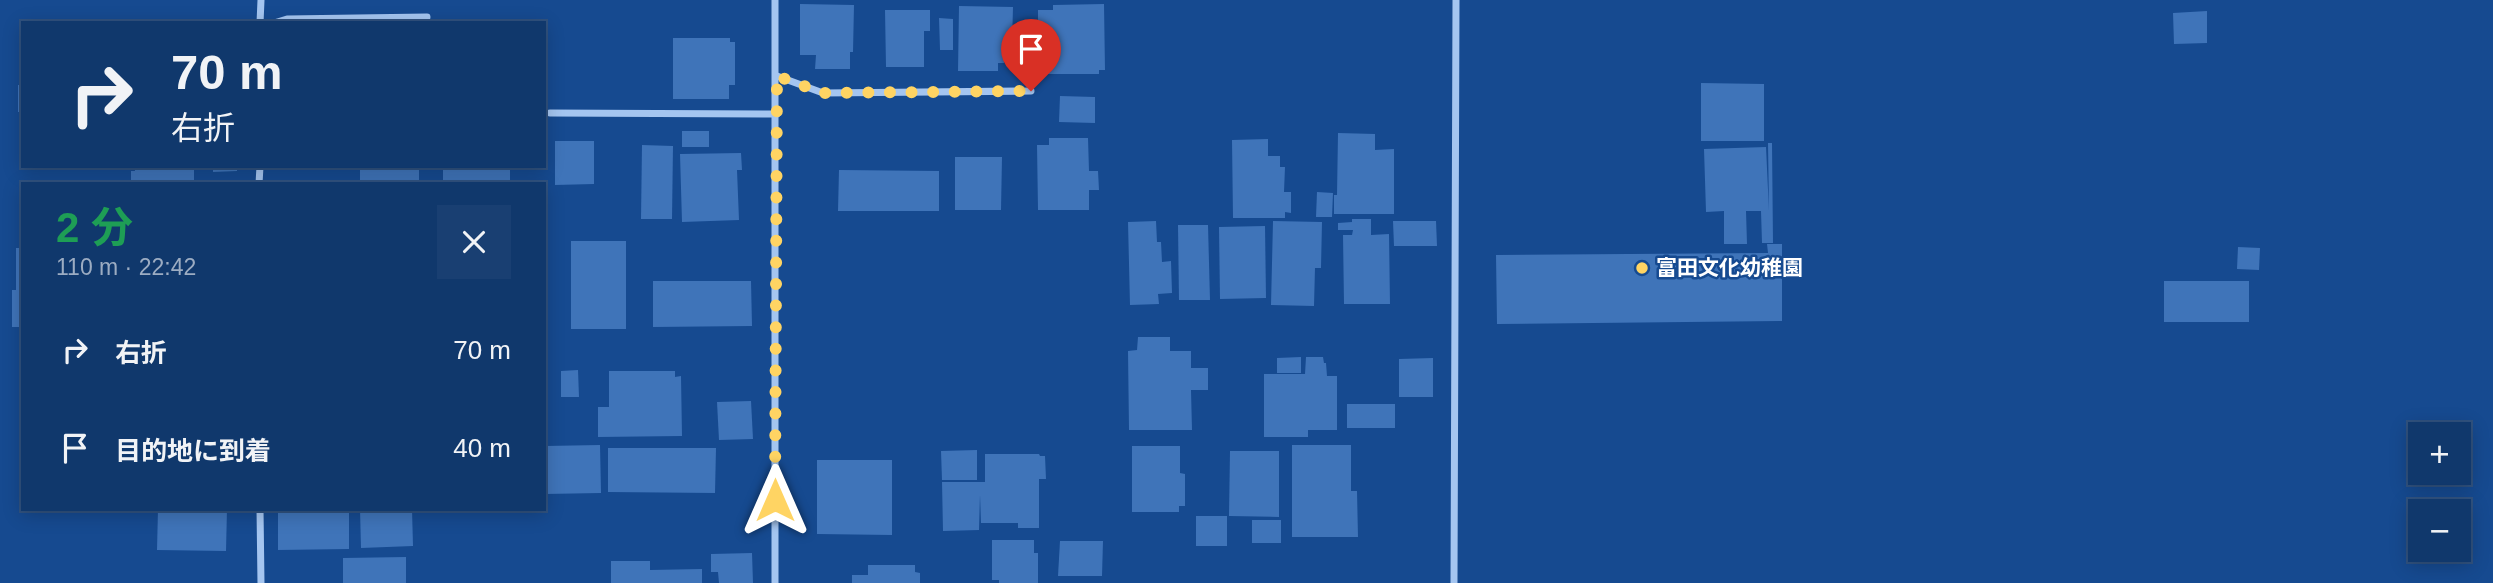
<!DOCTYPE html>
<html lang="ja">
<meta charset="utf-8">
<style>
:root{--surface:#10386c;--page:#193f72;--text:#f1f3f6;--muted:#9cacc2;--line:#30527f}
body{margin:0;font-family:Arial,"Noto Sans JP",sans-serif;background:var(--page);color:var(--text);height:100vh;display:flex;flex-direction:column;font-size:26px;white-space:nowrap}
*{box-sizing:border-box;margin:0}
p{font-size:23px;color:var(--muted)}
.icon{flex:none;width:38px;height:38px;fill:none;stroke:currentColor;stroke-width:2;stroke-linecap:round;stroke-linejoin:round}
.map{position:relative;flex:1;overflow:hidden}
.drawer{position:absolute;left:21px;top:182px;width:525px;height:329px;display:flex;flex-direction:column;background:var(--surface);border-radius:0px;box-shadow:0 4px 18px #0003,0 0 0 2px var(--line)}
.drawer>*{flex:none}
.top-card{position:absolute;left:21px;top:21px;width:525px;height:147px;border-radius:0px;box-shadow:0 4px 18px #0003,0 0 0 2px var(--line);background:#10386c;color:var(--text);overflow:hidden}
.controls{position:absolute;left:2408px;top:422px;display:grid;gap:14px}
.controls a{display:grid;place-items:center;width:63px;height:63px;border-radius:0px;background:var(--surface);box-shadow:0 4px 18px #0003,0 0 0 2px var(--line);font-size:35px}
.pin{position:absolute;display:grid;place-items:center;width:60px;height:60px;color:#fff;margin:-72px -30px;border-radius:50% 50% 50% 0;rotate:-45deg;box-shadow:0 0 7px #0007}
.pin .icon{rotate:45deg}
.me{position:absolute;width:77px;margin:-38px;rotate:0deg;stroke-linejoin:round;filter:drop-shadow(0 0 5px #0008)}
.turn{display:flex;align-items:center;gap:24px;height:147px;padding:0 35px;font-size:32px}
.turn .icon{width:91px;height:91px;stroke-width:2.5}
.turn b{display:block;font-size:49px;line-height:60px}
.round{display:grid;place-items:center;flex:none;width:74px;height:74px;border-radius:0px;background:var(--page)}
.head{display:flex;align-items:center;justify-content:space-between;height:119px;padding:0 35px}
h1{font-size:42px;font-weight:700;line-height:52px;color:#1e9e55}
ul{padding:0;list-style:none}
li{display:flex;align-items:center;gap:21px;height:98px;padding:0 35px}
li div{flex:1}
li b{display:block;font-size:26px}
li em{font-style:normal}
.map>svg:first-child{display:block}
</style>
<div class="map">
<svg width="2493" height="583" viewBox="0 0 2493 583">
<rect width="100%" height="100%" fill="#164a90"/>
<g fill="#3f74b9">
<path d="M 800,4 L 854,5 L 853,52 L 850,52 L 850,69 L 815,69 L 816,55 L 800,55 Z"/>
<path d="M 1104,4 L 1105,70 L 1099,70 L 1099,74 L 1038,74 L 1038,10 L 1053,10 L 1053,5 Z"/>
<path d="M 959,6 L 1013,7 L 1012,45 L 1004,45 L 1004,63 L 998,63 L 998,71 L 958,71 Z"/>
<path d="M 885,10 L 930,10 L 930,31 L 924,31 L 924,67 L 886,67 Z"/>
<path d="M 2207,11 L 2207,43 L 2174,44 L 2173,13 Z"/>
<path d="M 939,18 L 953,19 L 953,50 L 940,50 Z"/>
<path d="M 673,38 L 730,38 L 730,42 L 735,42 L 735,85 L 729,85 L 729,99 L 673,99 Z"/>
<path d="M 1701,83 L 1764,84 L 1764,141 L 1701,141 Z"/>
<rect x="18" y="85" width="5" height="27"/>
<path d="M 1060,96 L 1095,97 L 1095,123 L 1059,122 Z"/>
<rect x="682" y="131" width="27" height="16"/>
<path d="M 1338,133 L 1375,134 L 1375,150 L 1394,149 L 1394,214 L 1334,214 L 1334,195 L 1337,195 Z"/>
<path d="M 1049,138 L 1088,138 L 1089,171 L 1098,171 L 1099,190 L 1089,190 L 1089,210 L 1038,210 L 1037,145 L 1049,145 Z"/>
<path d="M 1268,139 L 1268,156 L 1280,156 L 1280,167 L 1285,167 L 1284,192 L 1291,192 L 1291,213 L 1285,212 L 1285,218 L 1233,218 L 1232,140 Z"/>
<path d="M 555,141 L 594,141 L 594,184 L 555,185 Z"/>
<path d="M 1768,143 L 1772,143 L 1773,243 L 1762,243 L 1761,211 L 1746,211 L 1747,244 L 1724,244 L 1724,211 L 1706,212 L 1704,149 L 1766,147 L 1769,211 Z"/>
<path d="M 642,145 L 673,146 L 672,219 L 641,219 Z"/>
<path d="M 741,153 L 742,170 L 737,170 L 739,220 L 682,222 L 680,154 Z"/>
<path d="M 955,157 L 1002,157 L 1001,210 L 955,210 Z"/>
<path d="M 134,166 L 194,166 L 194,184 L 131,184 L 131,171 L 135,171 Z"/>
<path d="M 213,166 L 237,166 L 237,171 L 213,172 Z"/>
<rect x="360" y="166" width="59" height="18"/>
<rect x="443" y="166" width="67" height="18"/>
<path d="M 839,170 L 939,171 L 939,211 L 838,211 Z"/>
<path d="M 1317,192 L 1333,193 L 1332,217 L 1316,217 Z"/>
<path d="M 1352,219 L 1371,219 L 1371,235 L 1389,234 L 1390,304 L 1344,304 L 1343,235 L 1352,235 L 1353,230 L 1338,230 L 1338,223 L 1352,222 Z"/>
<path d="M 1156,221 L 1157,242 L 1161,242 L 1162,262 L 1171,261 L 1172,293 L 1158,294 L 1159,304 L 1130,305 L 1128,222 Z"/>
<path d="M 1273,221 L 1322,222 L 1321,268 L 1315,268 L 1314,306 L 1271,305 Z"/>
<path d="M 1393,221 L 1436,221 L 1437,246 L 1394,246 Z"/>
<path d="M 1178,225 L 1208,225 L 1210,300 L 1179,300 Z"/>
<path d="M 1265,226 L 1266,298 L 1220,299 L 1219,227 Z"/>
<rect x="571" y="241" width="55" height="88"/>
<path d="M 1767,244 L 1782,244 L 1782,321 L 1497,324 L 1496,255 L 1768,253 Z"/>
<path d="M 2238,247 L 2260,248 L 2259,270 L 2237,269 Z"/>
<path d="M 16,248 L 23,248 L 23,327 L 12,327 L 12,290 L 16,290 Z"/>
<path d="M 653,281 L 751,281 L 752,326 L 653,327 Z"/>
<rect x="2164" y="281" width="85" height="41"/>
<path d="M 1138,337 L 1170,337 L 1170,351 L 1191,351 L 1191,368 L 1208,368 L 1208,390 L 1191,390 L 1192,430 L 1129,430 L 1128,351 L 1137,350 Z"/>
<path d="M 1301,357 L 1301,373 L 1277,373 L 1277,358 Z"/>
<path d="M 1306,357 L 1323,357 L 1324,363 L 1326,363 L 1327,376 L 1337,376 L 1337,430 L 1308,430 L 1308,437 L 1264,437 L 1264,374 L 1305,374 Z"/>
<path d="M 1433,358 L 1433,397 L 1399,397 L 1399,359 Z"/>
<path d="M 578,370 L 579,397 L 561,397 L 561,371 Z"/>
<path d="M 609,371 L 675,371 L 675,377 L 681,376 L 682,436 L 598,437 L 598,407 L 609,407 Z"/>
<path d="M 751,401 L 753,439 L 719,440 L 717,402 Z"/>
<rect x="1347" y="404" width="48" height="24"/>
<path d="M 600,445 L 601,493 L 545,494 L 545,446 Z"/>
<path d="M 1292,445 L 1351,445 L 1351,491 L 1357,491 L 1358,537 L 1292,537 Z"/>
<path d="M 1132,446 L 1180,446 L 1180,473 L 1185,474 L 1185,506 L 1179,506 L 1179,512 L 1132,512 Z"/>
<path d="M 608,448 L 716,448 L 715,493 L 608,492 Z"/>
<path d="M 977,450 L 977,480 L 942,480 L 941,451 Z"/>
<path d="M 1230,451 L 1279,451 L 1279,517 L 1229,516 Z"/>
<path d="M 985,454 L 1039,454 L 1040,456 L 1045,456 L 1046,479 L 1039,479 L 1039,528 L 1018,528 L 1018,523 L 981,523 L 980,495 L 979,530 L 943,531 L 942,482 L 985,482 Z"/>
<path d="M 817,460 L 892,460 L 892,535 L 817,534 Z"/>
<path d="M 158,509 L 227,509 L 226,551 L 157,550 Z"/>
<path d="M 278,509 L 349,509 L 349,549 L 278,550 Z"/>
<path d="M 360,509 L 412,509 L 413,546 L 361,548 Z"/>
<rect x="1196" y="516" width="31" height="30"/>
<rect x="1252" y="520" width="29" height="23"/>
<path d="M 992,540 L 1034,540 L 1034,553 L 1038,553 L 1038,583 L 999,583 L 999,580 L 992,580 Z"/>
<path d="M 1060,541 L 1103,541 L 1102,576 L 1058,576 Z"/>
<path d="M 752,553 L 753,583 L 719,583 L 718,572 L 711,572 L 711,554 Z"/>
<path d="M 406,557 L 406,583 L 343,583 L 343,558 Z"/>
<path d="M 611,561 L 650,561 L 650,570 L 702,569 L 702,583 L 611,583 Z"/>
<path d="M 868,565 L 915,565 L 915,572 L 920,573 L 920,583 L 852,583 L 852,575 L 868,575 Z"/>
</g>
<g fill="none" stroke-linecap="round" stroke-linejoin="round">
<g stroke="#a4c5f0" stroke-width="7">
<path d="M 260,23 L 261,0"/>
<path d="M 274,23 L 287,19 L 427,17"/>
<path d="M 777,76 L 823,93 L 1031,91"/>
<path d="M 550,113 L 777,114"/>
<path d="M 259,184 L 260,166"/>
<path d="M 260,509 L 261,583"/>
<path d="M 775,583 L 775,0"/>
<path d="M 1454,583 L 1456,0"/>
</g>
</g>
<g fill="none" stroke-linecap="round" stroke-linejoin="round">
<path stroke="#ffd463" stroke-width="12" stroke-dasharray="0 21.6" d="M 775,500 L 777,76 L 823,93 L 1031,91"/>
</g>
<circle fill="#ffd463" stroke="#164a90" stroke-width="2.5" cx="1642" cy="268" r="7"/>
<g text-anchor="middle" stroke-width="5" stroke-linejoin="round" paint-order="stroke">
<g font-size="21" font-weight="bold" fill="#fff" stroke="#164a90" text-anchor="start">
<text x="1656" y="275">富田文化幼稚園</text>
</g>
</g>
</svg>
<div class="controls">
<a>+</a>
<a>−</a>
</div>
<div class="pin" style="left:1031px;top:91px;background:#d93025"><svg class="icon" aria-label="arrive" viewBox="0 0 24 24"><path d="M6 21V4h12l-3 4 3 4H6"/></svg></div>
<svg class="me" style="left:775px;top:500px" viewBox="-20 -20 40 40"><path d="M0-17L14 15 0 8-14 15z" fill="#ffd463" stroke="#fff" stroke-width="4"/></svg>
<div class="top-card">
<div class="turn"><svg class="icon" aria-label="right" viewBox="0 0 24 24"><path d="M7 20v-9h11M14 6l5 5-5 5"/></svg><div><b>70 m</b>右折</div></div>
</div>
<section class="drawer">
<div class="head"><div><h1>2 分</h1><p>110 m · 22:42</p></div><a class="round"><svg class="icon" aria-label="close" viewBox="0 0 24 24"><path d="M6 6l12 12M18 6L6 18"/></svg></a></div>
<ul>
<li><svg class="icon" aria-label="right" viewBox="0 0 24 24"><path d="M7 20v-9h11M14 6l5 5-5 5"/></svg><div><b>右折</b></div><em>70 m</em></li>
<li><svg class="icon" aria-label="arrive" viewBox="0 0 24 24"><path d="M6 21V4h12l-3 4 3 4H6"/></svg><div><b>目的地に到着</b></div><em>40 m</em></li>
</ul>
</section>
</div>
